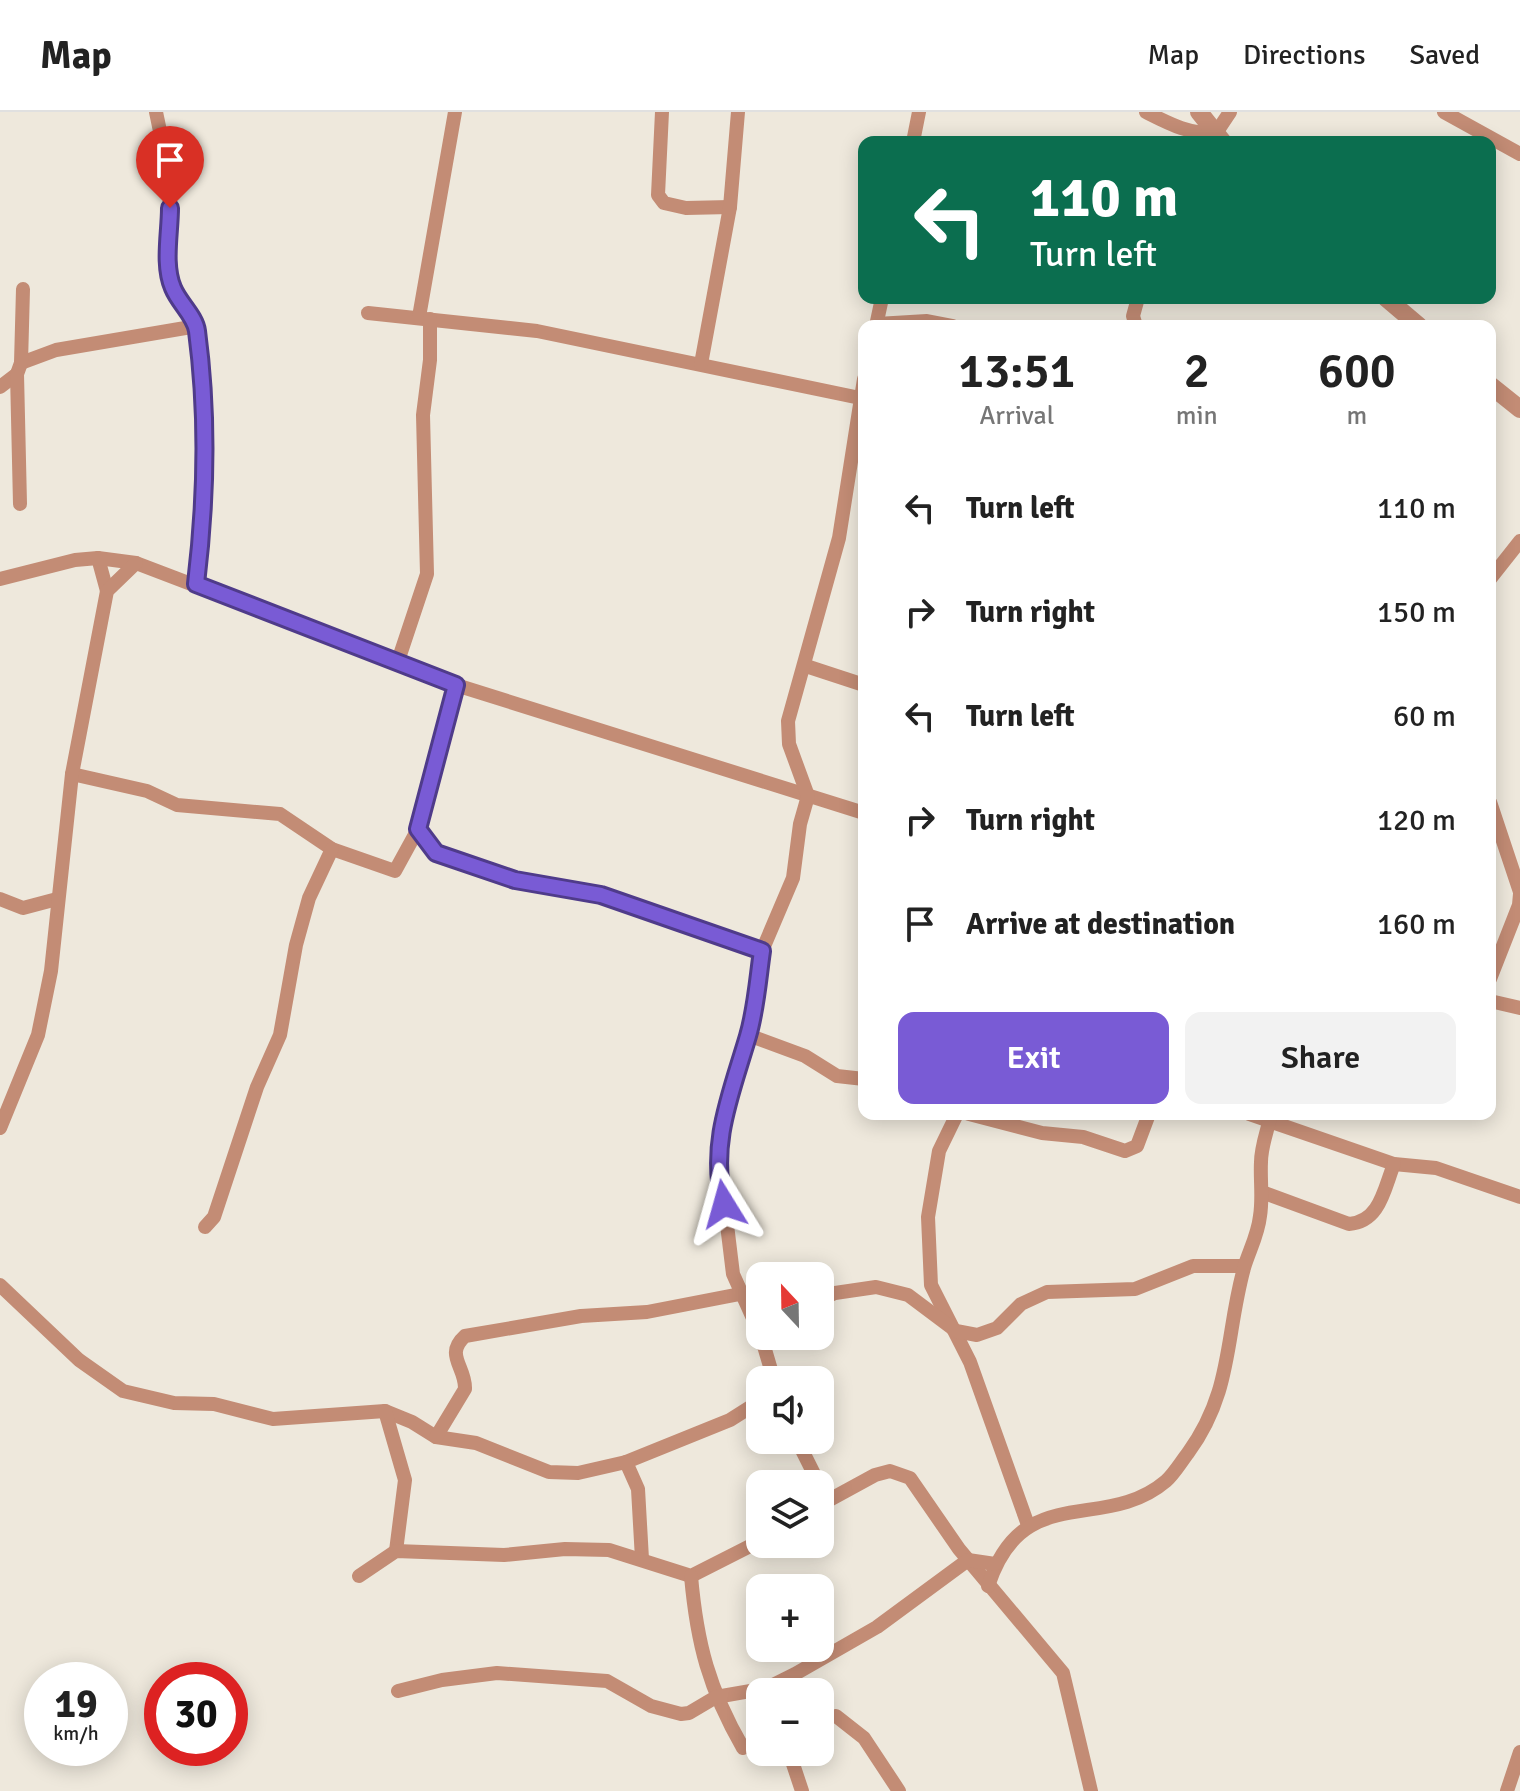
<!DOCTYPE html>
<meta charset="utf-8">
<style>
:root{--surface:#fff;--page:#f2f2f2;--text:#222;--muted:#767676;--line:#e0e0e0;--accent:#795bd5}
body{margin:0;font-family:Signika,sans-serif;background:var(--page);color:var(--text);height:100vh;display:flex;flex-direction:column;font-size:30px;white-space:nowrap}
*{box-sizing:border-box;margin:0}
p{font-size:26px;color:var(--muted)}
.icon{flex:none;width:44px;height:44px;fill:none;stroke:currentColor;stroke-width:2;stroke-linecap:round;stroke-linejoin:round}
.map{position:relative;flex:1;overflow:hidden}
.drawer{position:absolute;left:858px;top:208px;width:638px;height:800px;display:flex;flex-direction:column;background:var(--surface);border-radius:16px;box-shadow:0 4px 20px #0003}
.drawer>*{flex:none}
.hud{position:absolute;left:858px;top:24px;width:638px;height:168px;border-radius:16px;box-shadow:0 4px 20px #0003;background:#0b6e4f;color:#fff;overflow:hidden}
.needle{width:52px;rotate:338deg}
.buttons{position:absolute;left:746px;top:1150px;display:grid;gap:16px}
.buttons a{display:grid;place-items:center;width:88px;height:88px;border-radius:16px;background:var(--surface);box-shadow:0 4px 20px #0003;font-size:40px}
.speed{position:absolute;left:24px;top:1550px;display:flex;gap:16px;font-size:40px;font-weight:700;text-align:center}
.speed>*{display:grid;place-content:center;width:104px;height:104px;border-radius:50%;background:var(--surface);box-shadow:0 4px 20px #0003;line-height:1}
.speed small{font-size:20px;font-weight:400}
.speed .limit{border:12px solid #d22;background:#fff;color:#111}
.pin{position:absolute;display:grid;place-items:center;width:68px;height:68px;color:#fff;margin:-82px -34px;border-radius:50% 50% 50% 0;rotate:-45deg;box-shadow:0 0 8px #0007}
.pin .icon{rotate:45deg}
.me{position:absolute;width:88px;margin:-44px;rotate:352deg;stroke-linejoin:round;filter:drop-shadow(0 0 6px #0008)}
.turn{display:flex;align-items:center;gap:28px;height:168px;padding:0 40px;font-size:36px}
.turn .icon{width:104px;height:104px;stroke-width:2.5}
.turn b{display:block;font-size:56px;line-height:68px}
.eta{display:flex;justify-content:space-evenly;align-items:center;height:136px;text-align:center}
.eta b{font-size:48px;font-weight:600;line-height:56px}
.button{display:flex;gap:16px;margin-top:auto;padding:16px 40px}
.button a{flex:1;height:92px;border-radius:16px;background:var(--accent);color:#fff;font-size:32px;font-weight:600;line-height:92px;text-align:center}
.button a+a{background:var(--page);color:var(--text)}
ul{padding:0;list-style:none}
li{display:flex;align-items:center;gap:24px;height:104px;padding:0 40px}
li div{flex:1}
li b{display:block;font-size:30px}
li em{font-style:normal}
header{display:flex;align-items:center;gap:48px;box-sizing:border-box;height:112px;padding:0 40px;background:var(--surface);border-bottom:2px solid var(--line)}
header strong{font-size:38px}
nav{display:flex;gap:44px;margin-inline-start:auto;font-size:28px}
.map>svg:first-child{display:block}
</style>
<header>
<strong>Map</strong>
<nav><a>Map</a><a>Directions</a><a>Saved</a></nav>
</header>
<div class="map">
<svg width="1520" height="1679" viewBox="0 0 1520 1679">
<rect width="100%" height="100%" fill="#eee8dc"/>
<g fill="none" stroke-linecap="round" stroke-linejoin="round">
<g stroke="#c38c75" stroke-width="14">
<path d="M 156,0 L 170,67 L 169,160 L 172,175 L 197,214 L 204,330 L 204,411 L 196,472"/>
<path d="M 662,0 L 658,83 L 664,91 L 686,96 L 730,95"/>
<path d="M 1146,0 C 1170,12 1188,22 1216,21 L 1230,0"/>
<path d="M 1444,0 L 1520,42"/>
<path d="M 913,30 L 919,0"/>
<path d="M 368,201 L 537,219 L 860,286"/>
<path d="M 419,205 L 455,0"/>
<path d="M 877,212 L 927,209 L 953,214"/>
<path d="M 876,214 L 882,186"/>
<path d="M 1136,214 L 1133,204 L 1138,186"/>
<path d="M 21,251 L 56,238 L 197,214"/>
<path d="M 701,252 L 730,95 L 738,0"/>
<path d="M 0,275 L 17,262"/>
<path d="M 20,392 L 17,262 L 21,251 L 23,177"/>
<path d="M 98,446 L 107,479"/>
<path d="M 0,467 L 75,448 L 98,446 L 136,451 L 456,573 L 864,701"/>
<path d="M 1490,467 L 1520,429"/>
<path d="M 398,549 L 427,462 L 423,303 L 430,248 L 430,207"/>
<path d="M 806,554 L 864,573"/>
<path d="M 72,662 L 147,679 L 177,693 L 280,702 L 332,737 L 395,759 L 418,717 L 436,741 L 515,768 L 601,783 L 762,839"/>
<path d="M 1490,690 L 1520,780"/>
<path d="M 418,717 L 456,573"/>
<path d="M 0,787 L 23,796 L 57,787"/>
<path d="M 1490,867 L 1519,793 L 1520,782"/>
<path d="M 1490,889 L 1520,896"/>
<path d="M 748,923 L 805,944 L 837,964 L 864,967"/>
<path d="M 957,1002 L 939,1039 L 928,1105 L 931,1173 L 970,1250 L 1028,1413"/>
<path d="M 969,1002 L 1042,1021 L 1083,1025 L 1125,1039 L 1137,1034 L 1149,1002"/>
<path d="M 1249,1002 L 1394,1052 L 1436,1056 L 1520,1085"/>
<path d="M 0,1016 L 38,923 L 51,859 L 72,662 L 107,479 L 136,451"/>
<path d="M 1262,1080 L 1349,1112 C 1380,1110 1384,1077 1394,1052"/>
<path d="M 205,1115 L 214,1105 L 257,975 L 280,923 L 296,833 L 309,786 L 332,737"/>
<path d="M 0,1173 L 79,1248 L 123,1279 L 174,1291 L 214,1292 L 273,1307 L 385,1299 L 412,1310 L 436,1325 L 476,1331 L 549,1360 L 578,1361 L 626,1350 L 730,1308 L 760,1289"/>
<path d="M 820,1188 L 835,1181 L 876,1175 L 908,1183 L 956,1219 L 977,1223 L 997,1216 L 1021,1192 L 1047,1180 L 1135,1177 L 1193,1154 L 1244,1154"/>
<path d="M 760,1222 L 733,1162 L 719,1047 L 721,1009 L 748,923 L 762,839 L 793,766 L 800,712 L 808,684 L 789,632 L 788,609 L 839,426 L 864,267"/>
<path d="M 761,1224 L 774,1268"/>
<path d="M 385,1299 L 405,1368 L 396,1439"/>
<path d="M 436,1325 L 465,1277 C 466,1255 444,1243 465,1224 L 581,1204 L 647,1200 L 740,1182"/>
<path d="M 797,1328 L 819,1372"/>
<path d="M 626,1350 L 638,1377 L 642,1447"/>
<path d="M 820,1393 L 875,1363 L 890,1359 L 910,1366 L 959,1437 L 1063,1561 L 1091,1679"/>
<path d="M 359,1464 L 396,1439 L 504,1443 L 565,1437 L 609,1438 L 691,1464 L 760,1429"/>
<path d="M 691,1464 C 697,1532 709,1577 743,1636"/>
<path d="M 988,1474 C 1023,1367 1104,1422 1166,1369 C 1174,1362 1181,1350 1188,1341 C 1233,1279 1225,1225 1244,1156 C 1249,1139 1258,1123 1260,1104 C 1263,1086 1260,1068 1261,1050 C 1261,1034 1268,1017 1271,1002"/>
<path d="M 398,1579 L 442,1568 L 497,1561 L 607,1569 L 651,1594 L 681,1602 L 689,1601 L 716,1585 L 767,1576 L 795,1562 L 877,1515 L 968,1448 L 995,1452"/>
<path d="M 836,1604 L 864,1626 L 899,1679"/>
<path d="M 789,1640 L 802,1679"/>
<path d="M 1507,1679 L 1520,1640"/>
</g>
<g stroke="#c38c75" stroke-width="18">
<path d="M 1199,0 L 1223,30"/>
<path d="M 1386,186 L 1419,214"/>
<path d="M 1490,273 L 1520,297"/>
</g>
</g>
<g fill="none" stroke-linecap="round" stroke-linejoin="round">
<defs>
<path id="route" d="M 170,96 C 170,121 163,153 173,176 C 179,191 195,204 197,219 C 208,302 206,389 196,472 L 456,573 L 418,717 L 436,741 L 515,768 L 601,783 L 762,839 C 758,867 756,897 748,924 C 731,982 709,1032 724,1092"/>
</defs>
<use href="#route" stroke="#4f3b8a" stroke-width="20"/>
<use href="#route" stroke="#795bd5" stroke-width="14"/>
</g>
</svg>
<div class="buttons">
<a><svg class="needle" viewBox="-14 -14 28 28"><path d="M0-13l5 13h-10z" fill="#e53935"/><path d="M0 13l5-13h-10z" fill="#767676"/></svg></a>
<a><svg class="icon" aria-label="sound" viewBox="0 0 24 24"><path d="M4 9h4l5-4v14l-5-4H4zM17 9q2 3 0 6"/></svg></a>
<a><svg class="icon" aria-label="layers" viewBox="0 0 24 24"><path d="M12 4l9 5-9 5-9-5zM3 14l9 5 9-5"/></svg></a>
<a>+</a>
<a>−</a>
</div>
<div class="speed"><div>19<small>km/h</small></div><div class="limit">30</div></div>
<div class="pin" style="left:170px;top:96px;background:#d93025"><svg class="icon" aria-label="arrive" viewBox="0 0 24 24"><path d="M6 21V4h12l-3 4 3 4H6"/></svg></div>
<svg class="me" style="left:724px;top:1092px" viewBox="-20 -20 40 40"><path d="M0-17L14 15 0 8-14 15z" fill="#795bd5" stroke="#fff" stroke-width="4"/></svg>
<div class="hud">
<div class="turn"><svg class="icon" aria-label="left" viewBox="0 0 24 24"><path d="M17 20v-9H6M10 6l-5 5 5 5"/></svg><div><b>110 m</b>Turn left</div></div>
</div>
<section class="drawer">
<div class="eta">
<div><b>13:51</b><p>Arrival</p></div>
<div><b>2</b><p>min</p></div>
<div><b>600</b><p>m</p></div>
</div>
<ul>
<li><svg class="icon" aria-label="left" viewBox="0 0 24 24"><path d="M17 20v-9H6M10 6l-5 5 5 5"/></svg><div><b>Turn left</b></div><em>110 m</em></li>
<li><svg class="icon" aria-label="right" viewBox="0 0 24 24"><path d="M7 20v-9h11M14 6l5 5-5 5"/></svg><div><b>Turn right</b></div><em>150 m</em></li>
<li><svg class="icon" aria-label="left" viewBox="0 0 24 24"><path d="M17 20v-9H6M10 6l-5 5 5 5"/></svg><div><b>Turn left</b></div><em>60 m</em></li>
<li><svg class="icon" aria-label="right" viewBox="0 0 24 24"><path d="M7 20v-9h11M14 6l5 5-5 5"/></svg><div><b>Turn right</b></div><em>120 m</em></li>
<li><svg class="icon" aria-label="arrive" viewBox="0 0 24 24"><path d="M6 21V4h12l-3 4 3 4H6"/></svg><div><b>Arrive at destination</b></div><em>160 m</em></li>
</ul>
<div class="button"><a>Exit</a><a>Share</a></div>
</section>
</div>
